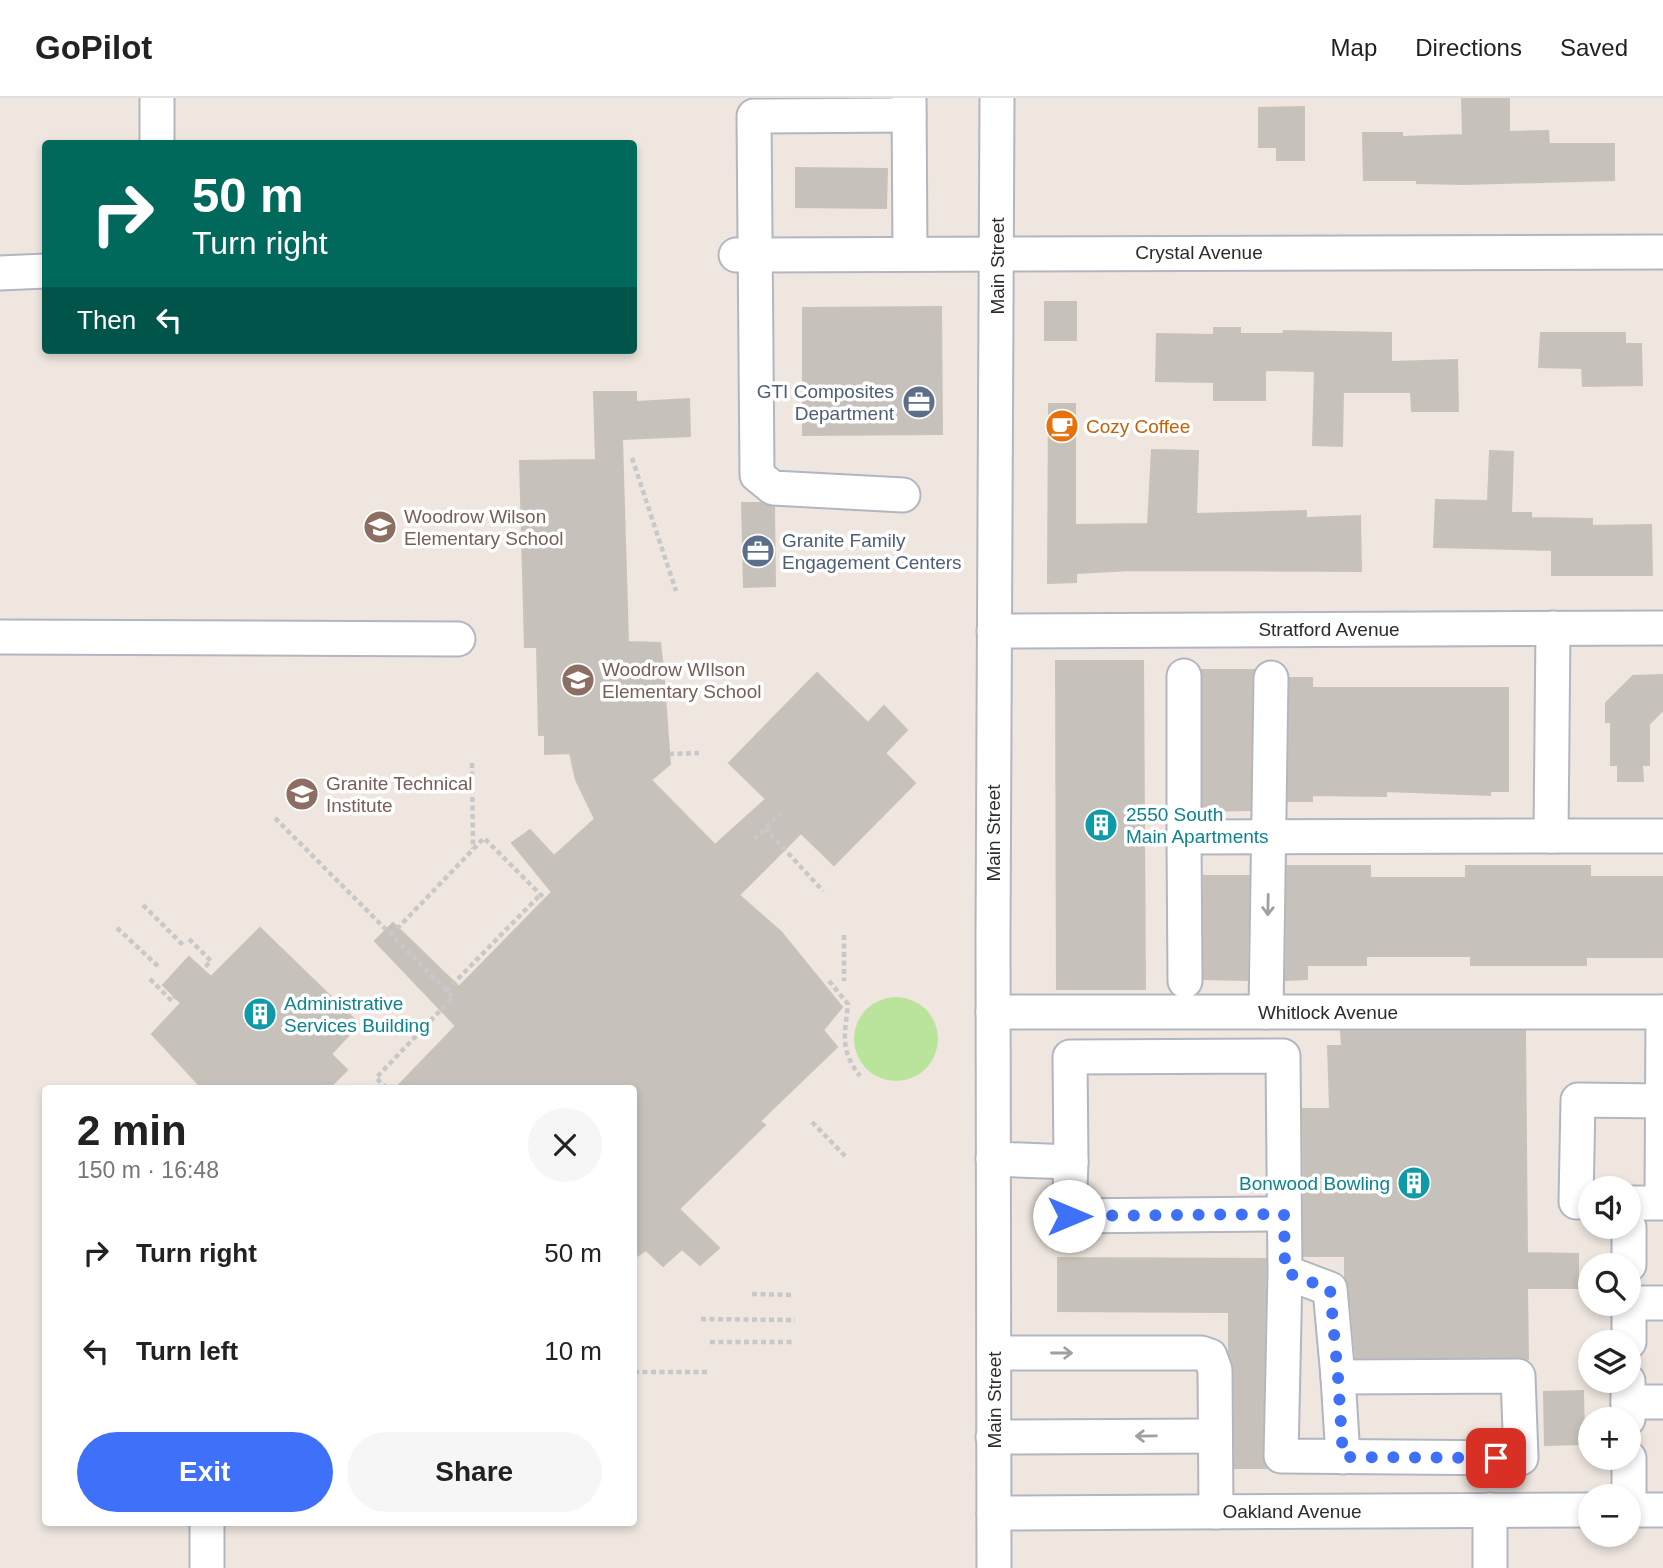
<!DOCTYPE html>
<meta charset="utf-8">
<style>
:root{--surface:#fff;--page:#f6f6f6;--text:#222;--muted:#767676;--line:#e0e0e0;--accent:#3f70fa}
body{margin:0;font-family:Helvetica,sans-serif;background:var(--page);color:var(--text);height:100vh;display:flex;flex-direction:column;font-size:26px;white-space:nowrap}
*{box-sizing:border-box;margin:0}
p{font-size:23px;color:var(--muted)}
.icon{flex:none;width:38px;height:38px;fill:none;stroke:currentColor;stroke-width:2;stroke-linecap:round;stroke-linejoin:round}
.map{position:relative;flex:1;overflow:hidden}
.details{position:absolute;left:42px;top:987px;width:595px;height:441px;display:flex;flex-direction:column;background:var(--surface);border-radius:7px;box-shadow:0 4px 10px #0003}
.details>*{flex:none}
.banner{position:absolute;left:42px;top:42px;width:595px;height:214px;border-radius:7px;box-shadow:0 4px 10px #0003;background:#00695c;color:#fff;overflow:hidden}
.buttons{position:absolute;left:1578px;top:1078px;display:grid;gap:14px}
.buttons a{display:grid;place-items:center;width:63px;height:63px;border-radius:50%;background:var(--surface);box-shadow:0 4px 10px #0003;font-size:35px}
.pin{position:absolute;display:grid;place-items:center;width:60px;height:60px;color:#fff;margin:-30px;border-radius:14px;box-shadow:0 4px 10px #0006}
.me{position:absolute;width:77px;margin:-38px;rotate:90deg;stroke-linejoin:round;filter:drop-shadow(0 0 5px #0008)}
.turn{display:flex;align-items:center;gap:24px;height:147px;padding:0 35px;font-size:32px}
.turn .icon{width:91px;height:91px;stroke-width:2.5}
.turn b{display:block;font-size:49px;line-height:60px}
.then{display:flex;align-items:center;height:66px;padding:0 35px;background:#0003;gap:14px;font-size:26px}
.round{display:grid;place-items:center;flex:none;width:74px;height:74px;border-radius:37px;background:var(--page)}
.headline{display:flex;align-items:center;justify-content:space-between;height:119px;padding:0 35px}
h1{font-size:42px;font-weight:700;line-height:52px}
.action{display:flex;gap:14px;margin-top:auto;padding:14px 35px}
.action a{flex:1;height:80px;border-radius:42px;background:var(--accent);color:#fff;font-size:28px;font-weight:700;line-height:80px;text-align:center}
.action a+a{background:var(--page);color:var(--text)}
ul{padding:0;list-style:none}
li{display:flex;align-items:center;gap:21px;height:98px;padding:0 35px}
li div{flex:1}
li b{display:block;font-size:26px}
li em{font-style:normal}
header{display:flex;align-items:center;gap:42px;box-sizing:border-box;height:98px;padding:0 35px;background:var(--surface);border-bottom:2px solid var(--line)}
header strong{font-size:33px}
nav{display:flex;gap:38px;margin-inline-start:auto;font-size:24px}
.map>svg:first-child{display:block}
</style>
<header>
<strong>GoPilot</strong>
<nav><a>Map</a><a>Directions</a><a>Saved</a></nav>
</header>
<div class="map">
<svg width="1663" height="1470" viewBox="0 0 1663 1470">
<rect width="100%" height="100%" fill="#eee6df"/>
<circle fill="#bae49c" cx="896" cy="941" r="42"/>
<g fill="#c6c1ba" stroke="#c9c2b8" stroke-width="2">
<path d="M 1462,0 L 1509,0 L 1509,34 L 1548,33 L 1549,46 L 1614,46 L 1614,82 L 1464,86 L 1417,85 L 1417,82 L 1364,82 L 1363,35 L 1402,35 L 1402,39 L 1463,37 Z"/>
<path d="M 1304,9 L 1304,62 L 1277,62 L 1277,49 L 1259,49 L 1259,10 Z"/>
<path d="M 796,70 L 887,71 L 886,110 L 796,109 Z"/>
<rect x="1045" y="204" width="31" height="38"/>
<path d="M 941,209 L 942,336 L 803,337 L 803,210 Z"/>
<path d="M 1214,230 L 1240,230 L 1240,236 L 1283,236 L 1284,233 L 1391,235 L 1391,264 L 1457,262 L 1458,313 L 1412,313 L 1411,294 L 1343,294 L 1342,348 L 1313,347 L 1315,273 L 1265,272 L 1265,302 L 1214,302 L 1214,284 L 1156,283 L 1157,236 L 1214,237 Z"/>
<path d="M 1541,235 L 1625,235 L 1625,246 L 1641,246 L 1642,287 L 1583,288 L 1582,270 L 1539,269 Z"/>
<path d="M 594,294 L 636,294 L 636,304 L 689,301 L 690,338 L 622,341 L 628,544 L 660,545 L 663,570 L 670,666 L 651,682 L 715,747 L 766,701 L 729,665 L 817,575 L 868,625 L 884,608 L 907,632 L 885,655 L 915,685 L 834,767 L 801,735 L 739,797 L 781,834 L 842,909 L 823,932 L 837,949 L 760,1023 L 765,1027 L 679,1111 L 719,1150 L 700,1167 L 682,1151 L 663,1168 L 646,1152 L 634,1160 L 634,990 L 396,990 L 456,928 L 375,843 L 393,825 L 459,889 L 552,794 L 512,745 L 530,732 L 554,758 L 595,721 L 576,682 L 570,655 L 545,656 L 545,637 L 539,637 L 537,549 L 525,549 L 520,363 L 596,362 Z"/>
<path d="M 1049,306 L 1075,306 L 1075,427 L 1148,426 L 1152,352 L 1198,353 L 1196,416 L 1306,413 L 1306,420 L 1360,418 L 1361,473 L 1131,472 L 1076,475 L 1076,484 L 1048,485 Z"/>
<path d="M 1490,353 L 1513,354 L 1511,415 L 1531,415 L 1531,420 L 1592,421 L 1592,428 L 1651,427 L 1652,477 L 1552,477 L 1552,452 L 1434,449 L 1436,402 L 1488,403 Z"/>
<path d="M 742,405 L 761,405 L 774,409 L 775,488 L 744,489 Z"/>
<path d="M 1056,563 L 1143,563 L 1145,891 L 1057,891 Z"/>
<path d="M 1202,572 L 1254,572 L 1252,580 L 1250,712 L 1203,713 Z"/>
<path d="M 1663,577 L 1663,612 L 1649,626 L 1649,667 L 1642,667 L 1643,683 L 1618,683 L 1618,667 L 1611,667 L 1611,624 L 1606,624 L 1606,605 L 1633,578 Z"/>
<path d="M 1290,580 L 1312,580 L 1312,590 L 1508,590 L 1508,693 L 1490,693 L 1490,697 L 1386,693 L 1386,698 L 1312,697 L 1312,703 L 1288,703 Z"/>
<path d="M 1287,768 L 1370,768 L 1370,780 L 1466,780 L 1466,768 L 1590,768 L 1590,779 L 1663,779 L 1663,859 L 1586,859 L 1586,867 L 1471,867 L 1471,858 L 1366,858 L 1366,867 L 1307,867 L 1307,881 L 1286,882 Z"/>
<path d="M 1204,778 L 1249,778 L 1247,882 L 1204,881 Z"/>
<path d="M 260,830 L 359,926 L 331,956 L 347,972 L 329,990 L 202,990 L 152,936 L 181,905 L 163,887 L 189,859 L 211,879 Z"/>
<path d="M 1341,933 L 1525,933 L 1527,1155 L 1578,1156 L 1578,1190 L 1527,1190 L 1528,1261 L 1518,1259 L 1356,1260 L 1349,1189 L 1345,1179 L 1345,1158 L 1304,1158 L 1303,1011 L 1330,1011 L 1328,948 L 1342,948 Z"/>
<path d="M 1058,1160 L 1266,1161 L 1262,1358 L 1267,1370 L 1235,1370 L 1234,1272 L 1229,1254 L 1229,1214 L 1058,1213 Z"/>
<path d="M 1583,1293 L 1584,1346 L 1545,1347 L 1544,1294 Z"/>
</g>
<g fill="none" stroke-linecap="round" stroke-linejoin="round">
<defs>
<g id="minor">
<path d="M 157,0 L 157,46"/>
<path d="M 909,0 L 910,155"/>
<path d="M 736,157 L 1663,154"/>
<path d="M 0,175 L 46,173"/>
<path d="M 903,397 L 773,390 L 757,377 L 754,18 L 909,17"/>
<path d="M 1553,530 L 1551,738 L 1663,738"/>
<path d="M 994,533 L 1663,530"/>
<path d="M 0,539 L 458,541"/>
<path d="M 1184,578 L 1184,739"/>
<path d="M 1185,883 L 1184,739 L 1551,738"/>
<path d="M 993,914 L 1663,914"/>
<path d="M 1266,914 L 1271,580"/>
<path d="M 993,1061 L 1071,1064 L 1070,959 L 1283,958 L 1285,1174 L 1330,1191 L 1338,1279 L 1518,1278 L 1521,1360 L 1281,1358 L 1285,1174"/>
<path d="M 1071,1064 L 1069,1118 L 1284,1116"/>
<path d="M 1591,1104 L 1576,1104 L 1578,1002 L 1662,1003"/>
<path d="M 1629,1105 L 1662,1105 L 1663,914"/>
<path d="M 1629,1167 L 1629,1129"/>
<path d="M 1629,1205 L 1663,1205"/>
<path d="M 1629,1244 L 1629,1206"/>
<path d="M 994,1255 L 1201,1255 L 1210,1258 L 1215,1272 L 1216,1414"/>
<path d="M 1338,1279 L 1343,1359"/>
<path d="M 1628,1283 L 1628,1321"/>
<path d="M 1628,1304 L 1663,1304"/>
<path d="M 993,1339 L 1215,1338"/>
<path d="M 1629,1360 L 1629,1398"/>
<path d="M 1629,1412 L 1663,1412"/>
<path d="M 994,1415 L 1591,1412"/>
<path d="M 207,1424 L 207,1470"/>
<path d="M 994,1470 L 993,837 L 997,0"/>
<path d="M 1490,1470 L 1490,1412"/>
</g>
</defs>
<use href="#minor" stroke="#b2b6c0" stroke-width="37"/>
<g stroke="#c8c8c8" stroke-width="4.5" stroke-dasharray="5 3.5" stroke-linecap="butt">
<path d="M 632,360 L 676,493"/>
<path d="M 669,656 L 699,655"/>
<path d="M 472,665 L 473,751"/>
<path d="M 275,720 L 453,899 L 376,980 L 387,990"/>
<path d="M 765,730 L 823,793"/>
<path d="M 754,741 L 781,715"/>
<path d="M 143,807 L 183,847"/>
<path d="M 117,830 L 160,870"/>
<path d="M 391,837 L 484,740 L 545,801"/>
<path d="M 844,837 L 844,883"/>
<path d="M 189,841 L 211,863 L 203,871"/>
<path d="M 150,881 L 172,903 L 175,899"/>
<path d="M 829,883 L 848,906 C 845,937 839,951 860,978"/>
<path d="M 446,893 L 540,797"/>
<path d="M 812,1024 L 846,1059"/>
<path d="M 752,1196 L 794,1197"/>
<path d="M 701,1221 L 795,1222"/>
<path d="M 710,1244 L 795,1244"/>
<path d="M 634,1274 L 710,1274"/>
</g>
<use href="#minor" stroke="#fff" stroke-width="33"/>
</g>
<defs><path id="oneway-shaft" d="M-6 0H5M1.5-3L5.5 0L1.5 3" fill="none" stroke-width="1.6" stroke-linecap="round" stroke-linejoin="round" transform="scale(1.75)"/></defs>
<g stroke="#a0a0a0">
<use href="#oneway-shaft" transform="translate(1268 807) rotate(91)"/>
<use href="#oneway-shaft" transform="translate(1062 1255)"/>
<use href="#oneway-shaft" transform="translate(1146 1338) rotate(179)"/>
</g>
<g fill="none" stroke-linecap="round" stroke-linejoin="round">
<path stroke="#3f70fa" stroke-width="12" stroke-dasharray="0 21.6" d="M 1069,1118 L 1284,1116 L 1285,1174 L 1330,1191 L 1338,1279 L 1343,1359 L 1496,1360"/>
</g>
<defs>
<symbol id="office-disc" viewBox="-11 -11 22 22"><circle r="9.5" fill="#5c6f8a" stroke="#fff"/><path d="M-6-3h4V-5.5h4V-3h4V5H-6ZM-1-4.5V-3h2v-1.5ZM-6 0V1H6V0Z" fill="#fff"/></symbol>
<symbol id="cafe-disc" viewBox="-11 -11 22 22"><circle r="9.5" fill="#e8710a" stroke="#fff"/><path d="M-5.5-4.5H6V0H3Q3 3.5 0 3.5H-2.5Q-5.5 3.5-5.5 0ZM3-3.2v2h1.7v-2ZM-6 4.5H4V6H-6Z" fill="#fff"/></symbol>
<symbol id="school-disc" viewBox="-11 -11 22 22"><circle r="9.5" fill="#8d6e63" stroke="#fff"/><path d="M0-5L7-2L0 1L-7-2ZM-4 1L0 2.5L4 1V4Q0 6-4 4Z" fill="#fff"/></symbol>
<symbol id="building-disc" viewBox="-11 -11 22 22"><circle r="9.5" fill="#0f9aa8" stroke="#fff"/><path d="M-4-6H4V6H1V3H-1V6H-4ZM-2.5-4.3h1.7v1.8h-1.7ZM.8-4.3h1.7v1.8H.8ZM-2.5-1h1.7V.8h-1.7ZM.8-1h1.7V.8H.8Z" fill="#fff"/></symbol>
</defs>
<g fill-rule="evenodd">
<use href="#office-disc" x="900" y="285" width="38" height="38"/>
<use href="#cafe-disc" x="1043" y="309" width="38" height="38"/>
<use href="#school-disc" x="361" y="410" width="38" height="38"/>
<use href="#office-disc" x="739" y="434" width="38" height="38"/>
<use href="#school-disc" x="559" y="563" width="38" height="38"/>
<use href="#school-disc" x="283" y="677" width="38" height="38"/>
<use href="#building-disc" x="1082" y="708" width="38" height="38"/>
<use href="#building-disc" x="241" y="897" width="38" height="38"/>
<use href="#building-disc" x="1395" y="1066" width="38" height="38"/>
</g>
<g text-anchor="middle" stroke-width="7" stroke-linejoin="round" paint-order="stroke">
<g font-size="19" fill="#2c2c2c" stroke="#fff">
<text x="1199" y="161">Crystal Avenue</text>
<text transform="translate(997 168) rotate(-90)" y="7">Main Street</text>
<text x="1329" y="538">Stratford Avenue</text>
<text transform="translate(993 735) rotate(-90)" y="7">Main Street</text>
<text x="1328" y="921">Whitlock Avenue</text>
<text transform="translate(994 1302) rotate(-90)" y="7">Main Street</text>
<text x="1292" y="1420">Oakland Avenue</text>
</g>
<g font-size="19" fill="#4e5e75" stroke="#fff" text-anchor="end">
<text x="894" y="300">GTI Composites<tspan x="894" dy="22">Department</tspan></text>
<text x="782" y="449" text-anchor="start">Granite Family<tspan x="782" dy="22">Engagement Centers</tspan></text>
</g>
<g font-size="19" fill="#c56008" stroke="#fff" text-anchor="start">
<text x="1086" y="335">Cozy Coffee</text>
</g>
<g font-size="19" fill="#785e54" stroke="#fff" text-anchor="start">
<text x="404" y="425">Woodrow Wilson<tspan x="404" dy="22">Elementary School</tspan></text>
<text x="602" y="578">Woodrow WIlson<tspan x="602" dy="22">Elementary School</tspan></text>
<text x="326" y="692">Granite Technical<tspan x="326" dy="22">Institute</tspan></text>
</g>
<g font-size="19" fill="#0d838f" stroke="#fff" text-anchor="start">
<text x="1126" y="723">2550 South<tspan x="1126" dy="22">Main Apartments</tspan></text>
<text x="284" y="912">Administrative<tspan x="284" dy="22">Services Building</tspan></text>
<text x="1390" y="1092" text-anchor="end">Bonwood Bowling</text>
</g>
</g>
</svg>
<div class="buttons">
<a><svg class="icon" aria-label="sound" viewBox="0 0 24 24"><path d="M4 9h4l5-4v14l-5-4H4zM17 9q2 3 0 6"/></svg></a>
<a><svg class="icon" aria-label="search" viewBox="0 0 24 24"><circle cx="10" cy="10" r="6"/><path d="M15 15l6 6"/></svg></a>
<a><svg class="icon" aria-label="layers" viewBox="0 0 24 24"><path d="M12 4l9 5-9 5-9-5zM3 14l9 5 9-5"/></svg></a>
<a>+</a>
<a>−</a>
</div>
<div class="pin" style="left:1496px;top:1360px;background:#d93025"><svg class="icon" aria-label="arrive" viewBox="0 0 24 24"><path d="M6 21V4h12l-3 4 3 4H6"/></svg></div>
<svg class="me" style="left:1069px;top:1118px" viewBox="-20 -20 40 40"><circle r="19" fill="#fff"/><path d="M0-13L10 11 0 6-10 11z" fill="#3f70fa"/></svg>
<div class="banner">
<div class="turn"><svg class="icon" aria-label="right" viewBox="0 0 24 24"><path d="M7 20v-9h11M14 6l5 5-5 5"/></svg><div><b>50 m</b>Turn right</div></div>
<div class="then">Then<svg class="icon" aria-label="left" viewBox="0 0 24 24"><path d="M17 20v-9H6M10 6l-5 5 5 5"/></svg></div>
</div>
<section class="details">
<div class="headline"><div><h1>2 min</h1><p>150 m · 16:48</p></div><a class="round"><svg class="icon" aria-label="close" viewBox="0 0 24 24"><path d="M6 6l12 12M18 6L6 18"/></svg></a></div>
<ul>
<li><svg class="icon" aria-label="right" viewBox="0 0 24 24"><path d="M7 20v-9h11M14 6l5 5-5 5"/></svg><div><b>Turn right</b></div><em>50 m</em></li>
<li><svg class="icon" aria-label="left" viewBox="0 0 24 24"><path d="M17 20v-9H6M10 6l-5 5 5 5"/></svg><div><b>Turn left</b></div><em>10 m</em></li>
</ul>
<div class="action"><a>Exit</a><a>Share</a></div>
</section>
</div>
